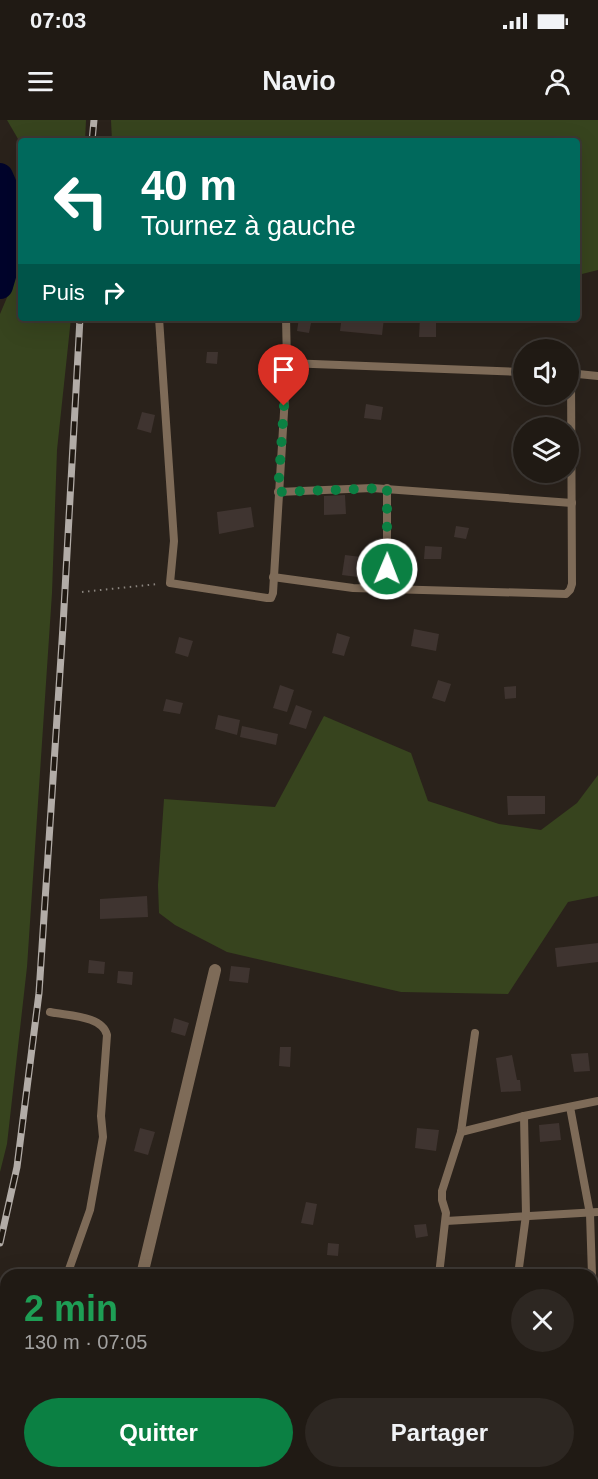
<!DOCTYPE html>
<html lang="fr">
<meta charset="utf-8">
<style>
:root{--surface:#201a14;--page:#2d2722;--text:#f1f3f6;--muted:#a2a1a0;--line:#3d3834;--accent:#0b8043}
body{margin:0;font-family:Arial,sans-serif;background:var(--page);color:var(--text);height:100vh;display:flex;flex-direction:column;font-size:22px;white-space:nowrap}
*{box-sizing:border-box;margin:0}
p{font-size:20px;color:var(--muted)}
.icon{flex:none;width:33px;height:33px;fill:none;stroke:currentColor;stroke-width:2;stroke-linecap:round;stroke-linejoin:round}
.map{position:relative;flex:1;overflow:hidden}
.side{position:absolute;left:0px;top:1149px;width:598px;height:210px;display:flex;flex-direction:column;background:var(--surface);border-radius:18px 18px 0 0;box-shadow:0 6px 24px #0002,0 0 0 2px var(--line)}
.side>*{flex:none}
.guide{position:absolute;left:18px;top:18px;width:562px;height:183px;border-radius:6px;box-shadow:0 6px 24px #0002,0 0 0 2px var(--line);background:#00695c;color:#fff;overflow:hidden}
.controls{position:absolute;left:513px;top:219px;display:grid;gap:12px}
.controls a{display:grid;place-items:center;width:66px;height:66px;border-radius:50%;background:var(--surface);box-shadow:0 6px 24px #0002,0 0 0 2px var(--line);font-size:30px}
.pin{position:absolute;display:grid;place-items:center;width:51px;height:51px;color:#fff;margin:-62px -26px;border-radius:50% 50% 50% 0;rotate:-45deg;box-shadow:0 0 6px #0007}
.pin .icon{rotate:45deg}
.me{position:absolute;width:66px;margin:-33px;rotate:1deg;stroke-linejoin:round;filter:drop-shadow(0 0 4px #0008)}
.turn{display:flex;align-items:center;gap:21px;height:126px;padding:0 24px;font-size:27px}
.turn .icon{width:78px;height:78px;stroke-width:2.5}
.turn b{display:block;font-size:42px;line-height:51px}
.then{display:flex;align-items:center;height:57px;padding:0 24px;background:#0003;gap:12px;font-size:22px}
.round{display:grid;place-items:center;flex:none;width:63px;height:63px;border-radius:32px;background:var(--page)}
.summary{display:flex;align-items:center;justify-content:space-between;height:102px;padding:0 24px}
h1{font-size:36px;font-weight:600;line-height:45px;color:#1e9e55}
.primary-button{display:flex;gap:12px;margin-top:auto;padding:12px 24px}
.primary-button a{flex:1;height:69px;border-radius:36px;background:var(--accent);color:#fff;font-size:24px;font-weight:600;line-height:69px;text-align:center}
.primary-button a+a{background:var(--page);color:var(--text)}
.status{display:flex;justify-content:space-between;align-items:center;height:42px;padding:0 30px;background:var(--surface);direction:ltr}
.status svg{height:16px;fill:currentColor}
header{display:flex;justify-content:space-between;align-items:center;height:78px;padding:0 24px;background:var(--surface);font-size:27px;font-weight:600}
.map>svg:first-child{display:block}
</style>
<div class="status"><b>07:03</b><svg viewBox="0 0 49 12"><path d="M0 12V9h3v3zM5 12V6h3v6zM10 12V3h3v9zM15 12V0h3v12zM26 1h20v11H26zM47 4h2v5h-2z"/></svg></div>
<header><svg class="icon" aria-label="menu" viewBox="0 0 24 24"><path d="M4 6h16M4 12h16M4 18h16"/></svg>Navio<svg class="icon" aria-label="person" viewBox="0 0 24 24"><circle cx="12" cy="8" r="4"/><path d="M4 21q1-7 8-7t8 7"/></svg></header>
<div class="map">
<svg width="598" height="1359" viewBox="0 0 598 1359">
<rect width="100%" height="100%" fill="#2a221b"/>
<g fill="#37441e">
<path d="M 7,0 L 86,0 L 85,21 L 21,21 L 21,24 Z"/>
<path d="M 111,0 L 598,0 L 598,150 L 578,155 L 578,21 L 112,21 Z"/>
<path d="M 21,136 L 21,198 L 71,198 L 57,330 L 52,473 L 27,847 L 7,1024 L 0,1052 L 0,194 L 14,161 Z"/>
<path d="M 324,596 L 411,633 L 428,681 L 499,704 L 541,710 L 577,683 L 598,655 L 598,776 L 568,782 L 508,874 L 401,872 L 227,832 L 175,805 L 159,793 L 158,765 L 164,679 L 275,687 Z"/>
</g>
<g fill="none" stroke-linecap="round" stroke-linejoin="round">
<path stroke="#00042b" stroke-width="26" d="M 0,56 L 7,72 L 7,142 L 0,166"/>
</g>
<g fill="#3f3430">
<path d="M 299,198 L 312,198 L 309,213 L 297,211 Z"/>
<path d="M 372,198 L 384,198 L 382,215 L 340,211 L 341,203 L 372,203 Z"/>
<path d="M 420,198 L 436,198 L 436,217 L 419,217 Z"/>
<path d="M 207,232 L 218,232 L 217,244 L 206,243 Z"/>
<path d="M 366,284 L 383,287 L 381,300 L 364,298 Z"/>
<path d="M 142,292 L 155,295 L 151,313 L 137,309 Z"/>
<path d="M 345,375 L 346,394 L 324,395 L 324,376 Z"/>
<path d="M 251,387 L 254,407 L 219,414 L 217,392 Z"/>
<path d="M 456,406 L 469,408 L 466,419 L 454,417 Z"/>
<path d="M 425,426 L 442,427 L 441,439 L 424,439 Z"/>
<path d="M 345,435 L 361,437 L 358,457 L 342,455 Z"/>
<path d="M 414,509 L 439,514 L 436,531 L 411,526 Z"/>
<path d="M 337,513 L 350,517 L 344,536 L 332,533 Z"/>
<path d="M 179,517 L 193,521 L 188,537 L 175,533 Z"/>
<path d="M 438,560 L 451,564 L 445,582 L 432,578 Z"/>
<path d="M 280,565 L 294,570 L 287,592 L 273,588 Z"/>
<path d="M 516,566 L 516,578 L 505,579 L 504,567 Z"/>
<path d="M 166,579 L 183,583 L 180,594 L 163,591 Z"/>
<path d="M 296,585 L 312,591 L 306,609 L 289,604 Z"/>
<path d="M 218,595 L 240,600 L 237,615 L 215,609 Z"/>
<path d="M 242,606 L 278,614 L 276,625 L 240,617 Z"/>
<path d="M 507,676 L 545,676 L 545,694 L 508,695 Z"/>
<path d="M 147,776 L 148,797 L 100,799 L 100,779 Z"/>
<path d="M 598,823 L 598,842 L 557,847 L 555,828 Z"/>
<path d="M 89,840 L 105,842 L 104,854 L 88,853 Z"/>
<path d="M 231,846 L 250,848 L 248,863 L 229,861 Z"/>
<path d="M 118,851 L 133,852 L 132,865 L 117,863 Z"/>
<path d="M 174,898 L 189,903 L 185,916 L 171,912 Z"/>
<path d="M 280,927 L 291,927 L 290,947 L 279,946 Z"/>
<path d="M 588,933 L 590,951 L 574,952 L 571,934 Z"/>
<path d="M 512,935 L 517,960 L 520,960 L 521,971 L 501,972 L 496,938 Z"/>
<path d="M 559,1003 L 561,1020 L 540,1022 L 539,1005 Z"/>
<path d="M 140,1008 L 155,1012 L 148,1035 L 134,1031 Z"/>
<path d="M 417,1008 L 439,1010 L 436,1031 L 415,1028 Z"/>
<path d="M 306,1082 L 317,1084 L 313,1105 L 301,1103 Z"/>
<path d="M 426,1104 L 428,1116 L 416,1118 L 414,1105 Z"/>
<path d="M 328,1123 L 339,1124 L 338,1136 L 327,1135 Z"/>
</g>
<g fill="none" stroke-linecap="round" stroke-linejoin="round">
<path stroke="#8a847e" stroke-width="2" stroke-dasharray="1.5 4.5" stroke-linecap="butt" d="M 82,472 L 158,464"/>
<g stroke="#7e6b58" stroke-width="8">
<path d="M 159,198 L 174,421 L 170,463 L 267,478 L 271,478 L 273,473 L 287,243 L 286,198"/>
<path d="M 287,243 L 524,252"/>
<path d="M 568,253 L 598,256"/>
<path d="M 278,372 L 372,368 L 572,383"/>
<path d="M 273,457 L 353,468 L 566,474 L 570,470 L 572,464 L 571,253"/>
<path d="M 387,469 L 387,368"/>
<path d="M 50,892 C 67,896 102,895 107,915 L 101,996 L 103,1017 L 90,1090 L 67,1155"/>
<path d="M 570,987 L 590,1094 L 592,1155"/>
<path d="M 461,1012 L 524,996 L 598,981"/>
<path d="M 446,1101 L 598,1092"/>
<path d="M 439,1155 L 446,1093 L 442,1080 L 442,1071 L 461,1012 L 475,913"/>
<path d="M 518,1155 L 526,1095 L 524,996"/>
<path d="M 592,1158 L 595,1215"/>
<path d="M 3,1359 L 6,1347"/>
</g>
<g stroke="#7e6b58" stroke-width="12">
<path d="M 142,1155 L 215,850"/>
<path d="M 592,1214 L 598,1215"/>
<path d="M 118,1353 L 119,1359"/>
<path d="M 223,1353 L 223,1359"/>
<path d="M 392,1353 L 392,1359"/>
</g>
<defs>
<g id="rail">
<path d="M 92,21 L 94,0"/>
<path d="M 0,1123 L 17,1047 L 39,873 L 63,506 L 80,198"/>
</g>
</defs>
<use href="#rail" stroke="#b2aca7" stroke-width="7"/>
<use href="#rail" stroke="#201912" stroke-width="4.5" stroke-dasharray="14" stroke-linecap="butt"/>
</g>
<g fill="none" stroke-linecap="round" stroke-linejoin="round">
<path stroke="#0b8043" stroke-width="10" stroke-dasharray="0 18" d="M 284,286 L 278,372 L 387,368 L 387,449"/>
</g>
</svg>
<div class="controls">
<a><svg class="icon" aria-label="sound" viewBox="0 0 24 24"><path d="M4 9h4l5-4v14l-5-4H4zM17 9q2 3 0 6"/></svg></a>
<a><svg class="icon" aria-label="layers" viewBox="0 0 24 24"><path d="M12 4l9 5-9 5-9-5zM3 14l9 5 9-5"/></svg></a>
</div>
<div class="pin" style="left:284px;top:286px;background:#d93025"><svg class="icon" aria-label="arrive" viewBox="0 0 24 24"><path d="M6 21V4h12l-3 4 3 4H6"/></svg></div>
<svg class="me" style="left:387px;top:449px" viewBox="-20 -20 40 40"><circle r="17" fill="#0b8043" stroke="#fff" stroke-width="3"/><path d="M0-11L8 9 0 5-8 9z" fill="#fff"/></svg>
<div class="guide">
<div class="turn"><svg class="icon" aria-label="left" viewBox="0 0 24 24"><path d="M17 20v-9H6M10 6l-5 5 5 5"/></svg><div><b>40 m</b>Tournez à gauche</div></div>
<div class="then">Puis<svg class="icon" aria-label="right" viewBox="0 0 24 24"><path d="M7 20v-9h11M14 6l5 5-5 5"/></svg></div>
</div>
<section class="side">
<div class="summary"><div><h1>2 min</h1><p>130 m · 07:05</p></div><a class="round"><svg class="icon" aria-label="close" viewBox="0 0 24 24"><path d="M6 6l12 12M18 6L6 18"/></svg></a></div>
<div class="primary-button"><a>Quitter</a><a>Partager</a></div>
</section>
</div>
